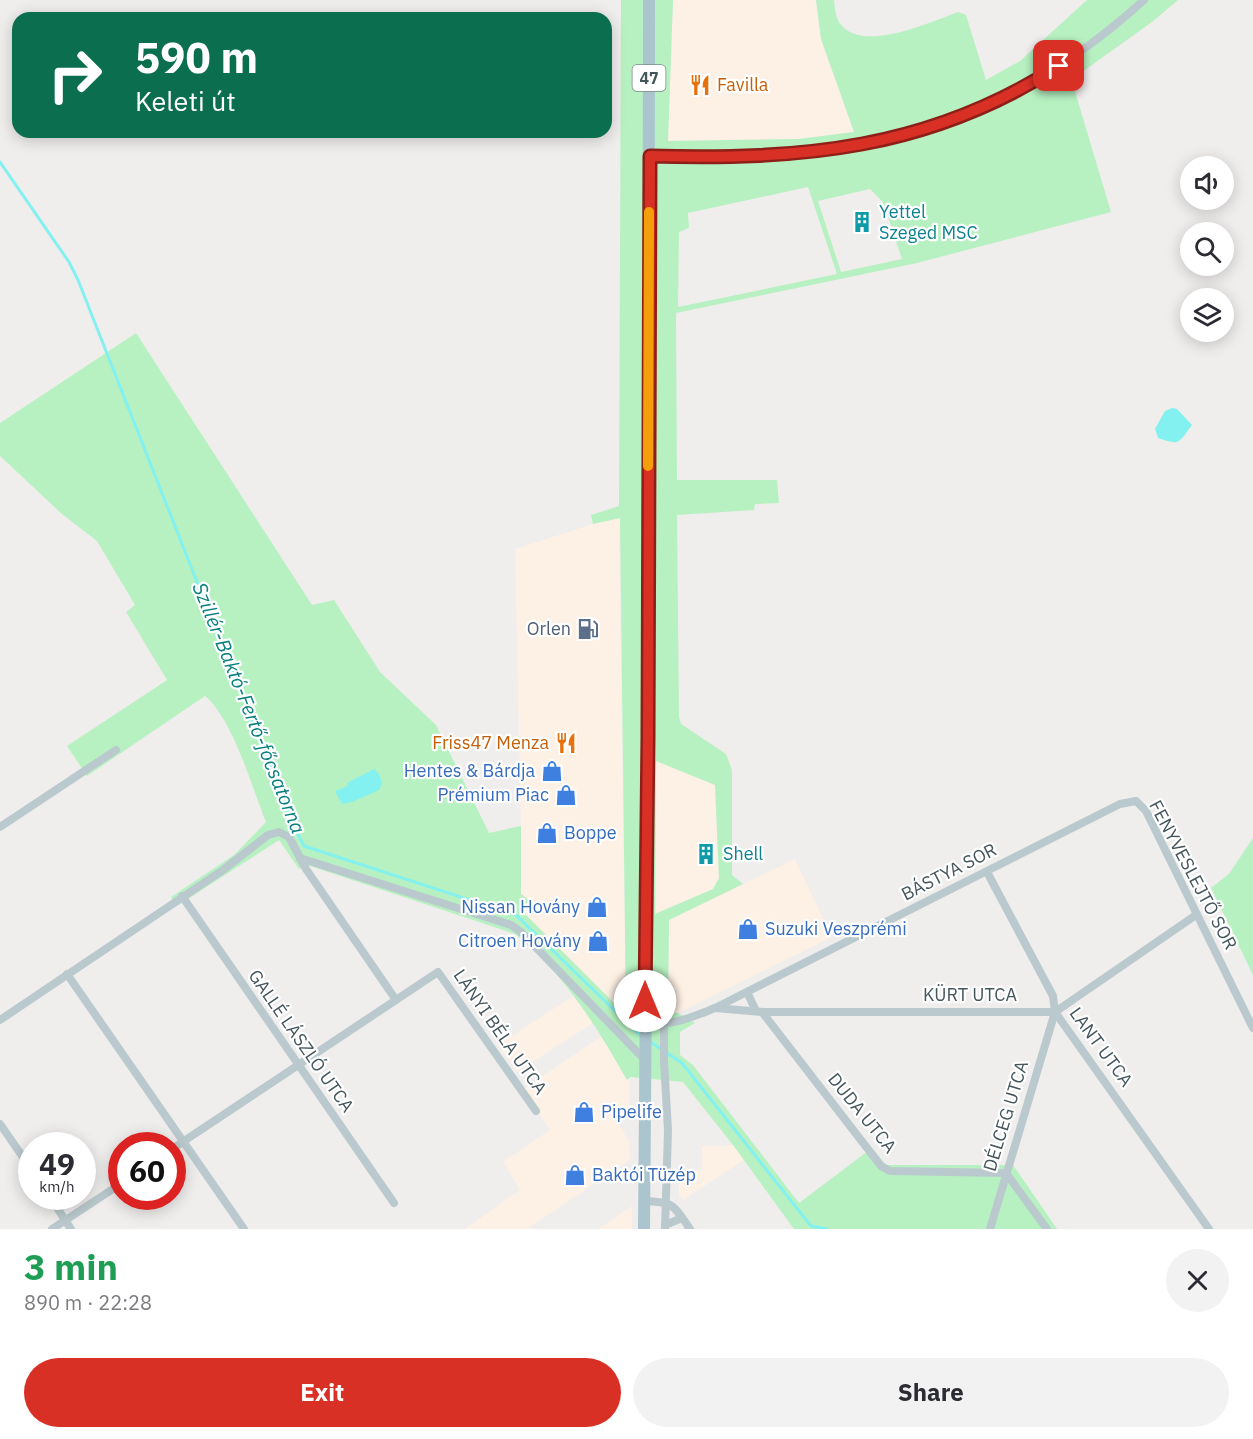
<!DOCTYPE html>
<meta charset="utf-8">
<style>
:root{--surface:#fff;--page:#f2f2f3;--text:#2b2b33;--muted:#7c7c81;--accent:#d93025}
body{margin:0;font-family:"IBM Plex Sans",sans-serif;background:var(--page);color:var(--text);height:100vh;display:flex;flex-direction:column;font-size:22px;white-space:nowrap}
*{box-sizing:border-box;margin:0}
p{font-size:20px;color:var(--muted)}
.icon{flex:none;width:33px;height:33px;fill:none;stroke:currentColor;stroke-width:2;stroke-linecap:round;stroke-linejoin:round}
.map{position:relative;height:1229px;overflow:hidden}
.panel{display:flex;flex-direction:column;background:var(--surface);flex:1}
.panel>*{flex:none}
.hud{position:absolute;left:12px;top:12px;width:600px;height:126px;border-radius:18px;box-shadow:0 3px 15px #0003;background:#0b6e4f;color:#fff;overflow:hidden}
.tools{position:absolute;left:1180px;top:156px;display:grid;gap:12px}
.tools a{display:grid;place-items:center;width:54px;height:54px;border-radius:50%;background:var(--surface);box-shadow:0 3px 15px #0003;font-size:30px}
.speed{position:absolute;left:18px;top:1132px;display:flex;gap:12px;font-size:30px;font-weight:700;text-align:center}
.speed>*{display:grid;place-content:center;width:78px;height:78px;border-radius:50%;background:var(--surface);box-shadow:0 3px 15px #0003;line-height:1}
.speed small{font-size:15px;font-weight:400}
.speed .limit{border:9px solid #d22;background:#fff;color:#111}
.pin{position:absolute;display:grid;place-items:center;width:51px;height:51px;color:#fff;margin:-26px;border-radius:12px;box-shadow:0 3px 9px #0006}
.me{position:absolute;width:66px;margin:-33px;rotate:0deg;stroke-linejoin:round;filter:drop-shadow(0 0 4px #0008)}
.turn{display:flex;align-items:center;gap:21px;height:126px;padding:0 24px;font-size:27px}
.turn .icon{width:78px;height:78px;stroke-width:2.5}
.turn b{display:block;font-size:42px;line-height:51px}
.round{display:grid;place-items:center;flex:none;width:63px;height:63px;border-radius:32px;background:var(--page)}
.overview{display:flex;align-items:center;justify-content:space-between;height:102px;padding:0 24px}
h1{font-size:36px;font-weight:700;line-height:45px;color:#1e9e55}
.button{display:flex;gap:12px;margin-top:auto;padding:12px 24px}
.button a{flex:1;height:69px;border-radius:36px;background:var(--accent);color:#fff;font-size:24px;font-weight:700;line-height:69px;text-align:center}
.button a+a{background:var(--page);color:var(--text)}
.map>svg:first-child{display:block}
</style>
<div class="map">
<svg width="1253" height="1229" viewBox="0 0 1253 1229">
<rect width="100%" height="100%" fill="#f0eded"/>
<g fill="#fdf0e4">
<path d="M 673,0 L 816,0 L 821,39 L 854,132 L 798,139 L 668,141 Z"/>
<path d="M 620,518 L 619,538 L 626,1015 L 522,911 L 529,900 L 521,894 L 521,826 L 515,549 L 593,524 Z"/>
<path d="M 656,760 L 715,785 L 719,879 L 713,889 L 655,914 Z"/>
<path d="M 795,859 L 832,937 L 678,1013 L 668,1012 L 669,920 Z"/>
<path d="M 573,996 L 593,1023 L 517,1072 L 498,1045 Z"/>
<path d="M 602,1036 L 626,1079 L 630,1077 L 629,1115 L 618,1123 L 629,1141 L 630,1160 L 527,1229 L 465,1229 L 520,1190 L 503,1162 L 550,1130 L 523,1089 Z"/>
<path d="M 733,1145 L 744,1160 L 683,1200 L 679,1196 L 679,1171 L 702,1170 L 702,1146 Z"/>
<path d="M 632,1206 L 632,1229 L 598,1229 Z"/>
</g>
<g fill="#b7f1c1" fill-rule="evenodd">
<path d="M 621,0 L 673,0 L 668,141 L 798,139 L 854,132 L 821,39 L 816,0 L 834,0 C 835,9 835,19 842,26 C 865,52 931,22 958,12 L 966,15 L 986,80 L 1020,61 L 1087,0 L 1178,0 L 1152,22 L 1078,75 L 1074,88 L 1111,212 L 917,263 L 676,313 L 677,480 L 777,480 L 779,503 L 755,504 L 754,510 L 677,515 L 679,717 L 681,724 L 726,754 L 732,770 L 732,875 L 743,884 L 669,920 L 668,1012 L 678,1013 L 695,1023 L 680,1032 L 680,1055 L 693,1065 L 799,1203 L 872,1148 L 886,1165 L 1013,1165 L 1057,1229 L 794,1229 L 733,1145 L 683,1082 L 631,1077 L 627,1080 C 597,1027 563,972 515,934 L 307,865 L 299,869 L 279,840 L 177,906 L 171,897 L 234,855 L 266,822 C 252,788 233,719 205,696 L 87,776 L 67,746 L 167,680 L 126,612 L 135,605 L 97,541 L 62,514 L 0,456 L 0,423 L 136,333 L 312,605 L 334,600 L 380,672 L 436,725 L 489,833 L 521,826 L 521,894 L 529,900 L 522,911 L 626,1015 L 620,518 L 593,524 L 591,515 L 619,506 ZM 808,187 L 837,274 L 678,307 L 679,232 L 689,228 L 688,213 ZM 870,189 L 883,202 L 902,259 L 841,272 L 818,201 ZM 656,761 L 715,785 L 719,878 L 713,889 L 655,914 Z"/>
<path d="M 1253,838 L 1253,975 L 1211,888 L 1229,874 Z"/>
</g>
<g fill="#82f1ef">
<path d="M 1172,408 L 1177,409 L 1192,425 C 1178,443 1181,446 1158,438 L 1155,429 L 1165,411 Z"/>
<path d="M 374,769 L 379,774 L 382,783 L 379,790 L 352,802 L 342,804 L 335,791 L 348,786 L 347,783 Z"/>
</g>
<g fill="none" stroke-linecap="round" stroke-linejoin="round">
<g stroke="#82f1ef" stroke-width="3">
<path d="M 0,162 L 69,262 L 78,280 L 292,823 L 304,846 L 516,915 L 641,1036"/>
<path d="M 649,1041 L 682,1063 L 811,1226 L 827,1229"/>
</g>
<g stroke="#bac9cd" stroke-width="8">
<path d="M 650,156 C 721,158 793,157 864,145 C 969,127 1066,71 1144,0"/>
<path d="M 0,827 L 116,750"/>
<path d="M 300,858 L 511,925 L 521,932 L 645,1060"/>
<path d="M 987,872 L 1053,996 L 1055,1012 L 1209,1229"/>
<path d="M 182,896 L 394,1203"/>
<path d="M 67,974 L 244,1229"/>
<path d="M 747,992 L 756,1011"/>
<path d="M 715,1008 L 762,1012 L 1055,1012 L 1196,915"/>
<path d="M 762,1012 L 881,1166 L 890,1171 L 1006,1173 L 1047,1229"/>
<path d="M 0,1020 L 223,870 L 268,835 L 279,832 L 289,837 L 306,869 L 396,1000"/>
<path d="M 645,1021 C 669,1028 692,1017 715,1008 L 1120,804 L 1136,801 L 1146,811 L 1253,1028"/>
<path d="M 664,1023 L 664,1061 L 668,1130 L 665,1229"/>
<path d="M 0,1124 L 32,1170"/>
<path d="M 172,1149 L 438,972 L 536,1111"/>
<path d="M 50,1197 L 71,1229"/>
<path d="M 644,1201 C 675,1202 673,1205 690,1229"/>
<path d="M 665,1225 L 682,1218"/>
<path d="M 52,1229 L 122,1183"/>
<path d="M 990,1229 L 1055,1012"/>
</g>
<path stroke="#aac5ce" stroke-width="12" d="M 644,1229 L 648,736 L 649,0"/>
</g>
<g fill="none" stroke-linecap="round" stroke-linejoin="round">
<defs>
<path id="route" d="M 645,1001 L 648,736 L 650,156 C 801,160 928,150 1059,66"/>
</defs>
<use href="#route" stroke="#8d1f18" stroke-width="15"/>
<use href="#route" stroke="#d93025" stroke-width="10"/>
<path stroke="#f59e0b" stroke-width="10" d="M 648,466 L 649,212"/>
</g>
<defs>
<symbol id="restaurant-bare" viewBox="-9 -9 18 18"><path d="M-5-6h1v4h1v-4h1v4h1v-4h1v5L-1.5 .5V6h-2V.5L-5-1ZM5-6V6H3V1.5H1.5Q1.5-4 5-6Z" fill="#e8710a" stroke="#fff" stroke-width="2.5" paint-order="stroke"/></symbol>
<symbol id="building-bare" viewBox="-9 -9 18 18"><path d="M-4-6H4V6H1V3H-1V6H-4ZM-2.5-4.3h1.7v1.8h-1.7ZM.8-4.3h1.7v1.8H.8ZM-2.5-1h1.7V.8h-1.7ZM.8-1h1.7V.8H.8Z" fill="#0f9aa8" stroke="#fff" stroke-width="2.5" paint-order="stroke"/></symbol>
<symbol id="fuel-bare" viewBox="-9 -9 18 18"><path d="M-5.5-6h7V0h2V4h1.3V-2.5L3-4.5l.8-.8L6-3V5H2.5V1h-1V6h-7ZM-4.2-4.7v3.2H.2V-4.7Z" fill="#5c6f8a" stroke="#fff" stroke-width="2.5" paint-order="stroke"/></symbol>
<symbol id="shop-bare" viewBox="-9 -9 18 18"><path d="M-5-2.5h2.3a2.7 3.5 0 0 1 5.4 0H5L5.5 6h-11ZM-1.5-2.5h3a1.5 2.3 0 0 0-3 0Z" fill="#3f7fe0" stroke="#fff" stroke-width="2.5" paint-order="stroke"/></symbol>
</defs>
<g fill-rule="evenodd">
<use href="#restaurant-bare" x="685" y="70" width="30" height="30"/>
<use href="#building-bare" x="847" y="207" width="30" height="30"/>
<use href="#fuel-bare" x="573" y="614" width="30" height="30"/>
<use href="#restaurant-bare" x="551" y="728" width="30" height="30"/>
<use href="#shop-bare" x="537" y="756" width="30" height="30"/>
<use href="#shop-bare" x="551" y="780" width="30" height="30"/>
<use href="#shop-bare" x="532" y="818" width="30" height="30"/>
<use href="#building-bare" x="691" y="839" width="30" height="30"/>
<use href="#shop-bare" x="582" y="892" width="30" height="30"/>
<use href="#shop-bare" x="733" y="914" width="30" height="30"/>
<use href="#shop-bare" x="583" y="926" width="30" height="30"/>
<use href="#shop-bare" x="569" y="1097" width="30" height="30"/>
<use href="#shop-bare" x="560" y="1160" width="30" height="30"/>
</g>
<g text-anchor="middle" stroke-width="4.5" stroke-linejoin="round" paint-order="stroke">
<rect fill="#fff" stroke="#7c898d" stroke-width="1.5" x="632.5" y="65" width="33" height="26" rx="4.5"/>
<g font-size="16" font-weight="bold" fill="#44565c">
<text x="649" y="84">47</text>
</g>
<g font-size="18" fill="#c56008" stroke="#fff" text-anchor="start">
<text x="717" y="91">Favilla</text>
<text x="549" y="749" text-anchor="end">Friss47 Menza</text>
</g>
<g font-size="18" fill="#0d838f" stroke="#fff" text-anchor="start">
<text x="879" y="218">Yettel<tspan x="879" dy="21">Szeged MSC</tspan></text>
<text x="723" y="860">Shell</text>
</g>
<g font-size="18" fill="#4e5e75" stroke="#fff" text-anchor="end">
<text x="571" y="635">Orlen</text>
</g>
<g font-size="18" fill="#366cbe" stroke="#fff" text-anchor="end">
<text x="535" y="777">Hentes &amp; Bárdja</text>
<text x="549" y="801">Prémium Piac</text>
<text x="564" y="839" text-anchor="start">Boppe</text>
<text x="580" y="913">Nissan Hovány</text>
<text x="765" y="935" text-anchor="start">Suzuki Veszprémi</text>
<text x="581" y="947">Citroen Hovány</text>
<text x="601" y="1118" text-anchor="start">Pipelife</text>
<text x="592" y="1181" text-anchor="start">Baktói Tüzép</text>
</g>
<g font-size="18" fill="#44565c" stroke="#fff">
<text transform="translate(949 872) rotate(-27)" y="6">BÁSTYA SOR</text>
<text transform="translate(1193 875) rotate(62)" y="6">FENYVESLEJTŐ SOR</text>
<text x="970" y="1001">KÜRT UTCA</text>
<text transform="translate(500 1032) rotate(55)" y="6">LÁNYI BÉLA UTCA</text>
<text transform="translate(301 1041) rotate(55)" y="6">GALLÉ LÁSZLÓ UTCA</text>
<text transform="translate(1101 1047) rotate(54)" y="6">LANT UTCA</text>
<text transform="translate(862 1113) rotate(51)" y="6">DUDA UTCA</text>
<text transform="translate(1006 1116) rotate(-73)" y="6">DÉLCEG UTCA</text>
</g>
<g font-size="20" font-style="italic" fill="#07807e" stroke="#fff">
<text transform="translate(249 708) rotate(68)" y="7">Szillér-Baktó-Fertő-főcsatorna</text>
</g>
</g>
</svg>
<div class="tools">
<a><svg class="icon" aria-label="sound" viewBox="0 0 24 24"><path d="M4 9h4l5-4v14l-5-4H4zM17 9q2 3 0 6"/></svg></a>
<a><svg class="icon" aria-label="search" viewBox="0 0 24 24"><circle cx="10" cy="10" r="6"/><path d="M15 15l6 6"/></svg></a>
<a><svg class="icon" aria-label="layers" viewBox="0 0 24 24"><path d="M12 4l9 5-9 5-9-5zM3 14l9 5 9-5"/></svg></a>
</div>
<div class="speed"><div>49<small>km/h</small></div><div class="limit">60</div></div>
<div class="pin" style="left:1059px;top:66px;background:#d93025"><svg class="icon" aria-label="arrive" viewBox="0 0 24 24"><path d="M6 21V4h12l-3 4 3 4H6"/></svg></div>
<svg class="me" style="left:645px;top:1001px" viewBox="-20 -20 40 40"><circle r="19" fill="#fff"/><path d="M0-13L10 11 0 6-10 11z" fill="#d93025"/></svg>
<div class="hud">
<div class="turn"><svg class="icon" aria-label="right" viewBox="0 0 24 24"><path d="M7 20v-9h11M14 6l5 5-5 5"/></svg><div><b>590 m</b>Keleti út</div></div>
</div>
</div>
<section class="panel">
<div class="overview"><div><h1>3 min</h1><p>890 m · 22:28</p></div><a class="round"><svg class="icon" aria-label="close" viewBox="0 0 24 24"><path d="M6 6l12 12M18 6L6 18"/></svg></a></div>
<div class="button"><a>Exit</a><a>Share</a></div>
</section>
